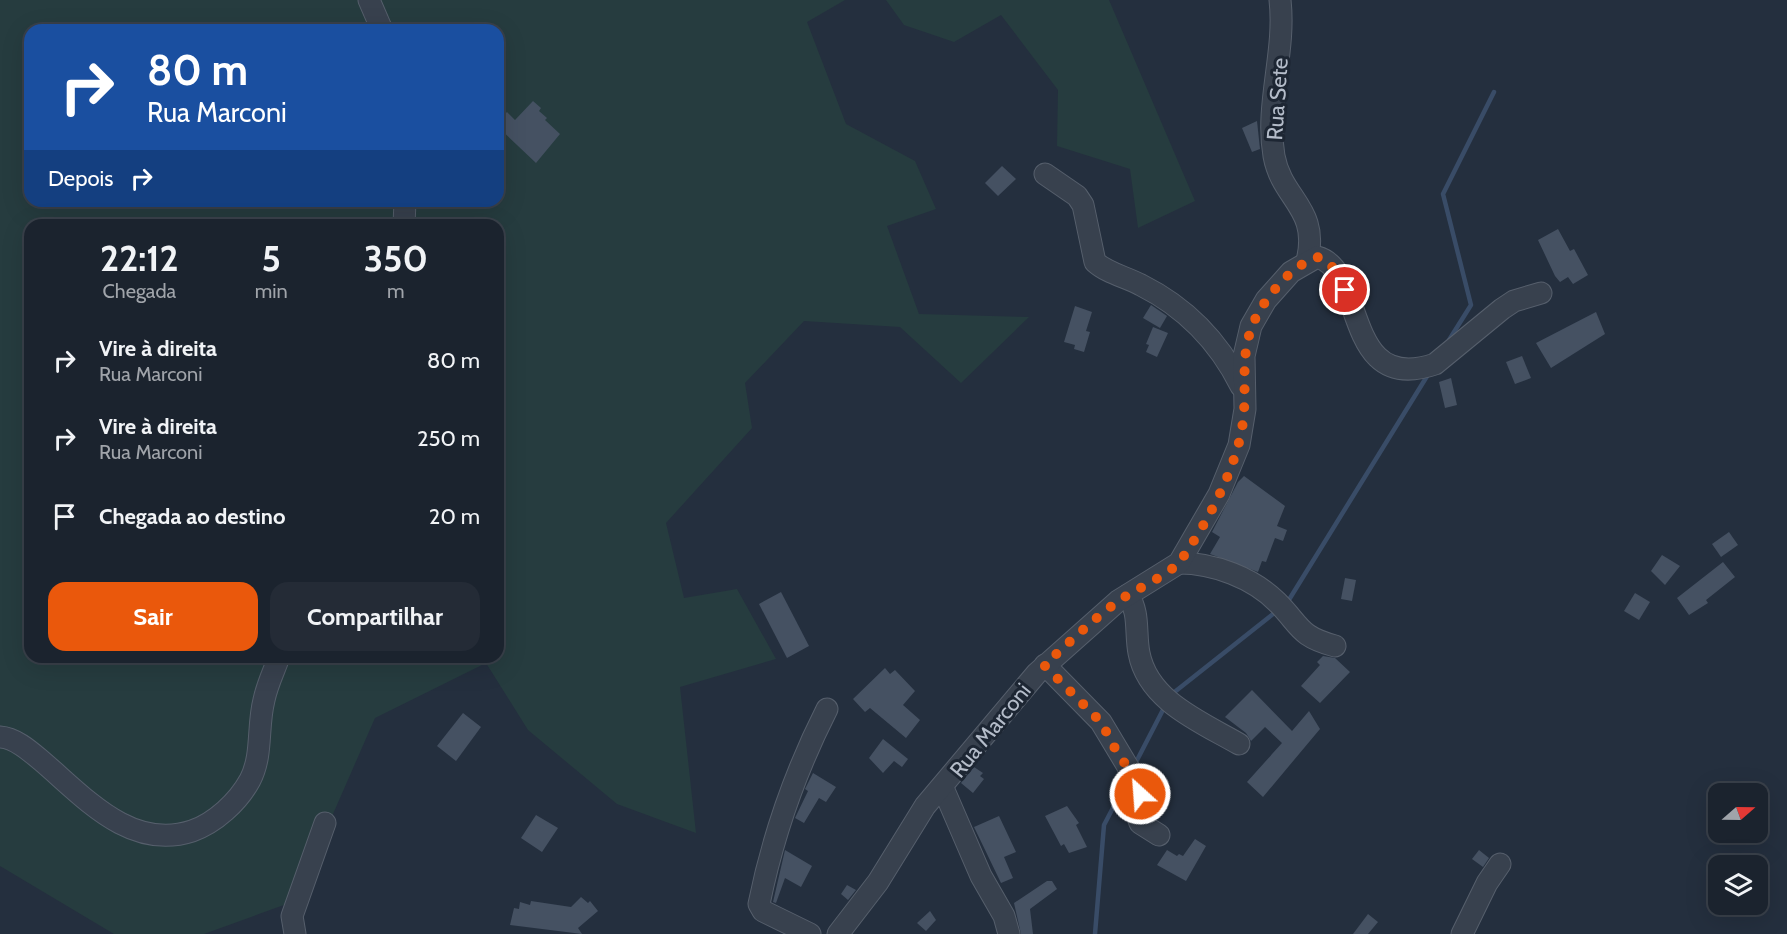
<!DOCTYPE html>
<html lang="pt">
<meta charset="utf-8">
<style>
:root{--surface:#1b232e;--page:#242b36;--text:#f1f3f6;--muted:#a0a4aa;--line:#39404a;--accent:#ea580c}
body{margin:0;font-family:Cabin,sans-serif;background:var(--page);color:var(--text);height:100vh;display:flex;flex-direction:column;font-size:22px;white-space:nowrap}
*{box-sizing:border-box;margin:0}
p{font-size:20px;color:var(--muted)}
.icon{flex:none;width:33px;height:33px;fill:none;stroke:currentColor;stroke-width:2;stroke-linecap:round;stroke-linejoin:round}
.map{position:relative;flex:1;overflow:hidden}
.panel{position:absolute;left:24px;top:219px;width:480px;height:444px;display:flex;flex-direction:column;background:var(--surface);border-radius:18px;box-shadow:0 6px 24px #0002,0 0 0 2px var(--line)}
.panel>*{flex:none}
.top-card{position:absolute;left:24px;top:24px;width:480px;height:183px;border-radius:18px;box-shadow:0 6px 24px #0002,0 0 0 2px var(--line);background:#1a4fa0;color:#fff;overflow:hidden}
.needle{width:39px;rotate:70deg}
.fabs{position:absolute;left:1708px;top:783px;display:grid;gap:12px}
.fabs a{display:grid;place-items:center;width:60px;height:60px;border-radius:12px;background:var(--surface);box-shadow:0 6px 24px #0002,0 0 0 2px var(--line);font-size:30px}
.pin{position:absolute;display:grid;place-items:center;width:51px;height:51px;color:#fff;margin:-26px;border:3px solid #fff;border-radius:50%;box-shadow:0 2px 6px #0007}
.me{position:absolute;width:66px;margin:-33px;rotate:334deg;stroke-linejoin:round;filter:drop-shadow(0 0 4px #0008)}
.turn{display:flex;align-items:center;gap:21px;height:126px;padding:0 24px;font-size:27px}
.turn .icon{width:78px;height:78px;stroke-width:2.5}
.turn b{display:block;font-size:42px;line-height:51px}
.then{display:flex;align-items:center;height:57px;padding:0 24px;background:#0003;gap:12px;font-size:22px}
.eta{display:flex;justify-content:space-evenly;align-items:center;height:102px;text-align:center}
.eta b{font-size:36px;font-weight:700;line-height:42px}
.cta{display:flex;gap:12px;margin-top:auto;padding:12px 24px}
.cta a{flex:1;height:69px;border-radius:18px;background:var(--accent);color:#fff;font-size:24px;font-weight:700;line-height:69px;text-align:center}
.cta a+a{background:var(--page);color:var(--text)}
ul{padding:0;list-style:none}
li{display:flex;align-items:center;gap:18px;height:78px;padding:0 24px}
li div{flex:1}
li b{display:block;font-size:22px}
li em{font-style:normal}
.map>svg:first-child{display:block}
</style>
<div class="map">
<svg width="1787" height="934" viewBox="0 0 1787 934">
<rect width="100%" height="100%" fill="#242f3e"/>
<g fill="#263c3f" fill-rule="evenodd">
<path d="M 0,0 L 845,0 L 807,22 L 846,124 L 915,161 L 936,209 L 887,226 L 919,314 L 1029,317 L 961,383 L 900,327 L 804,321 L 745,383 L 752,428 L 666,523 L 684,598 L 737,589 L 776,659 L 680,687 L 696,833 L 617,804 L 528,730 L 486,663 L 375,718 L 295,901 L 204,934 L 114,934 L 0,866 ZM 30,30 L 498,30 L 498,201 L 30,201 ZM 30,225 L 498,225 L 498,657 L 30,657 Z"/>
<path d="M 886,0 L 1109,0 L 1195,201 L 1138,228 L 1130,169 L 1057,146 L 1058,90 L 1001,15 L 954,42 L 904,25 Z"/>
</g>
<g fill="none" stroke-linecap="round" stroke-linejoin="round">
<g stroke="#394c67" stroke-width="4.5">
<path d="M 1449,340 L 1471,305 L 1443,194 L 1494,92"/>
<path d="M 1287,603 L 1429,373"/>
<path d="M 1172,694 L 1278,610"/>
<path d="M 1134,766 L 1166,704"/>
<path d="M 1095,934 L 1104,825 L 1128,779"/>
</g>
</g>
<g fill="#455162">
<path d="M 533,101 L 541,108 L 539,111 L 547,118 L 545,120 L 560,134 L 536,163 L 498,127 L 498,121 L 507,112 L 515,120 Z"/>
<path d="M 1257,121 L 1260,149 L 1252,152 L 1242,128 Z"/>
<path d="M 1002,166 L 1016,179 L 998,196 L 985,183 Z"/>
<path d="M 1558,229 L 1570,251 L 1574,249 L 1588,275 L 1573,284 L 1568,277 L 1560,282 L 1555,276 L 1538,240 Z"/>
<path d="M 1151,305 L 1167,316 L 1160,328 L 1143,318 Z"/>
<path d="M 1075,306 L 1092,312 L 1086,331 L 1090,332 L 1084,352 L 1074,349 L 1075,345 L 1064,342 Z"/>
<path d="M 1596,312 L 1605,334 L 1551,368 L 1536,343 Z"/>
<path d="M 1153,327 L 1168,333 L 1157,357 L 1146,352 L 1149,345 L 1146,344 Z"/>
<path d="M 1522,356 L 1531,378 L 1515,384 L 1506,362 Z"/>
<path d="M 1451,378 L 1457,405 L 1445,408 L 1439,382 Z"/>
<path d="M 1244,476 L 1285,506 L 1277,526 L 1287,530 L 1283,541 L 1275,538 L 1266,562 L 1262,561 L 1258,572 L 1210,554 L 1220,537 L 1212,532 L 1238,482 Z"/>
<path d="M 1729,532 L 1738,545 L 1721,557 L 1712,544 Z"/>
<path d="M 1662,555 L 1680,566 L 1665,585 L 1651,571 Z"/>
<path d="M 1723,562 L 1735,577 L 1706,600 L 1708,603 L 1689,615 L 1677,598 Z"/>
<path d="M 1345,578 L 1356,580 L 1352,601 L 1341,599 Z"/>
<path d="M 781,592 L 809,646 L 787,658 L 759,604 Z"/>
<path d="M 1635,593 L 1650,602 L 1639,620 L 1624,611 Z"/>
<path d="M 1323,656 L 1335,658 L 1350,672 L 1320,703 L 1301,686 L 1320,665 L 1317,662 Z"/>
<path d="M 885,668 L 890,674 L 895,670 L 915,691 L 903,705 L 920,720 L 906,738 L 870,708 L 865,712 L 853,699 Z"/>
<path d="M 1252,690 L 1292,731 L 1309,711 L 1320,729 L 1263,797 L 1247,782 L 1282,743 L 1265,727 L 1251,741 L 1246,733 L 1225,717 Z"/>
<path d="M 463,713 L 481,727 L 456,761 L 437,746 Z"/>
<path d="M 883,739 L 908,759 L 902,767 L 894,761 L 883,773 L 869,758 Z"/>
<path d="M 974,767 L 983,773 L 980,776 L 984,779 L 973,793 L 961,783 Z"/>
<path d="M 813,773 L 836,787 L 826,802 L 819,798 L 804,823 L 795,818 L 808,791 L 805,789 Z"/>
<path d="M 1067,806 L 1079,823 L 1076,825 L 1087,847 L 1069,853 L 1064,844 L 1061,846 L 1045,816 Z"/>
<path d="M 536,815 L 558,828 L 542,852 L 521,838 Z"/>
<path d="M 999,816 L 1016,852 L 1004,857 L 1013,878 L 1001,883 L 974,827 Z"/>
<path d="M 1195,839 L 1206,846 L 1186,881 L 1157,865 L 1167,850 L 1177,856 L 1179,854 L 1183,856 Z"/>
<path d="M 785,850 L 812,866 L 801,887 L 785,878 L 776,903 L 773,902 Z"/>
<path d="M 1479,850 L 1489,858 L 1483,867 L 1472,859 Z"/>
<path d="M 1047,881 L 1052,881 L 1057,889 L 1030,909 L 1033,934 L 1021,934 L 1014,903 Z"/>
<path d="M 847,885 L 856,890 L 848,900 L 841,894 Z"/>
<path d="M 581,897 L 588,903 L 590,901 L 598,911 L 578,928 L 582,934 L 510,925 L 514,908 L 519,909 L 520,902 L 530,905 L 531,901 L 571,907 Z"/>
<path d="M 930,911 L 936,920 L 926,931 L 917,923 Z"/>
<path d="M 1368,914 L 1378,922 L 1368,934 L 1353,934 Z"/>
</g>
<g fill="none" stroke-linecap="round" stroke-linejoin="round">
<defs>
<g id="minor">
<path d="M 369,0 L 382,30"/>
<path d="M 1280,0 C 1286,52 1265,104 1274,156 C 1282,200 1320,208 1307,261"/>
<path d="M 1045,174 L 1077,196 L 1083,205 L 1095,262 C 1107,273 1126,277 1141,285 C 1185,307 1219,342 1241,386"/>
<path d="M 404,225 L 405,201"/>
<path d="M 1179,563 C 1214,563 1253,578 1277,602 C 1301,626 1298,636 1335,646"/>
<path d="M 1128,595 C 1140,613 1135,633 1139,653 C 1148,701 1201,722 1239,744"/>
<path d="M 1045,665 L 1101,722 L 1140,787 L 1136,812 L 1140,823 L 1159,835"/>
<path d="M 0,737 C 16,738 31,752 43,762 C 85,798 131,851 192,831 C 215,823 238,802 250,780 C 263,755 257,727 264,700 C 267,685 274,671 279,657"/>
<path d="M 943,788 L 981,876 L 1004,916 L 1009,934"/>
<path d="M 295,934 L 292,916 L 325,823"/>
<path d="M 810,934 L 763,911 L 759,904 C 773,835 795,772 827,709"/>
<path d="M 838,934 L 878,882 L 925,806 L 1037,673 L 1118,601 L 1179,563 L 1219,494 L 1239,445 L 1245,409 L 1244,356 L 1251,326 L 1266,300 L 1291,272 L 1317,257 C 1366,269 1342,396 1435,364 L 1502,309 L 1514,301 L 1541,293"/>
<path d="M 1462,934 L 1487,883 L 1500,864"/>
</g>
</defs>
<use href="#minor" stroke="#565f6c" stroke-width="23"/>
<use href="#minor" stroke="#38414e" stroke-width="21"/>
</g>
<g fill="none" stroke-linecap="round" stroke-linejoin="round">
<path stroke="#ea580c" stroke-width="10" stroke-dasharray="0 18" d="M 1140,794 L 1137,780 L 1118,754 L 1101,722 L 1044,665 C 1068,644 1091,621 1117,602 C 1132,591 1173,573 1181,560 C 1205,526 1227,485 1238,446 C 1256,383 1225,346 1277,287 C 1289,273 1300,264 1317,257 L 1330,263 L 1345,290"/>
</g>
<g text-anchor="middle" stroke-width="6" stroke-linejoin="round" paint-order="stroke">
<g font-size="22" fill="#b4bcc9" stroke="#1d2633">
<text transform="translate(1277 99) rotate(-86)" y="8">Rua Sete</text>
<text transform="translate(990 730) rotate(-51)" y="8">Rua Marconi</text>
</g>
</g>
</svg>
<div class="fabs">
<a><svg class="needle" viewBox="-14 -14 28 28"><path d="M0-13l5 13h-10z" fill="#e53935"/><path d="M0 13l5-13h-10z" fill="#a0a4aa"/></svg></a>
<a><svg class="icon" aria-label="layers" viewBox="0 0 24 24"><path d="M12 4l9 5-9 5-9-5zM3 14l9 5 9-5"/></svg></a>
</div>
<div class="pin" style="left:1345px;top:290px;background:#d93025"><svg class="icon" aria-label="arrive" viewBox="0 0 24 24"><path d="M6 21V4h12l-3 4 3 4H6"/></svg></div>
<svg class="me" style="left:1140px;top:794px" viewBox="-20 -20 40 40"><circle r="17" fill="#ea580c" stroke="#fff" stroke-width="3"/><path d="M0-11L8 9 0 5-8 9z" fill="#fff"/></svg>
<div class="top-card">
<div class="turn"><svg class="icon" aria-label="right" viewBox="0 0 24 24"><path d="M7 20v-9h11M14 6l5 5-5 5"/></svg><div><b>80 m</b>Rua Marconi</div></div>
<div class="then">Depois<svg class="icon" aria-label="right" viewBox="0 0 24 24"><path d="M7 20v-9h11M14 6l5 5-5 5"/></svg></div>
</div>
<section class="panel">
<div class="eta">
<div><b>22:12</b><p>Chegada</p></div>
<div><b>5</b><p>min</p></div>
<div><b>350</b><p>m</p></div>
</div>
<ul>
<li><svg class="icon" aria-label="right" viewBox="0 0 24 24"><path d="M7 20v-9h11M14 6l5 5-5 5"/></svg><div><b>Vire à direita</b><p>Rua Marconi</p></div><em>80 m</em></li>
<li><svg class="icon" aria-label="right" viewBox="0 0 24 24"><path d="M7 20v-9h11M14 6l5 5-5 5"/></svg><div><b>Vire à direita</b><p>Rua Marconi</p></div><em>250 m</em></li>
<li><svg class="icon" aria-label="arrive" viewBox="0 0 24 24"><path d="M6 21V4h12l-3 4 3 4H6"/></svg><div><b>Chegada ao destino</b></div><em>20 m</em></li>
</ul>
<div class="cta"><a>Sair</a><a>Compartilhar</a></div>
</section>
</div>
